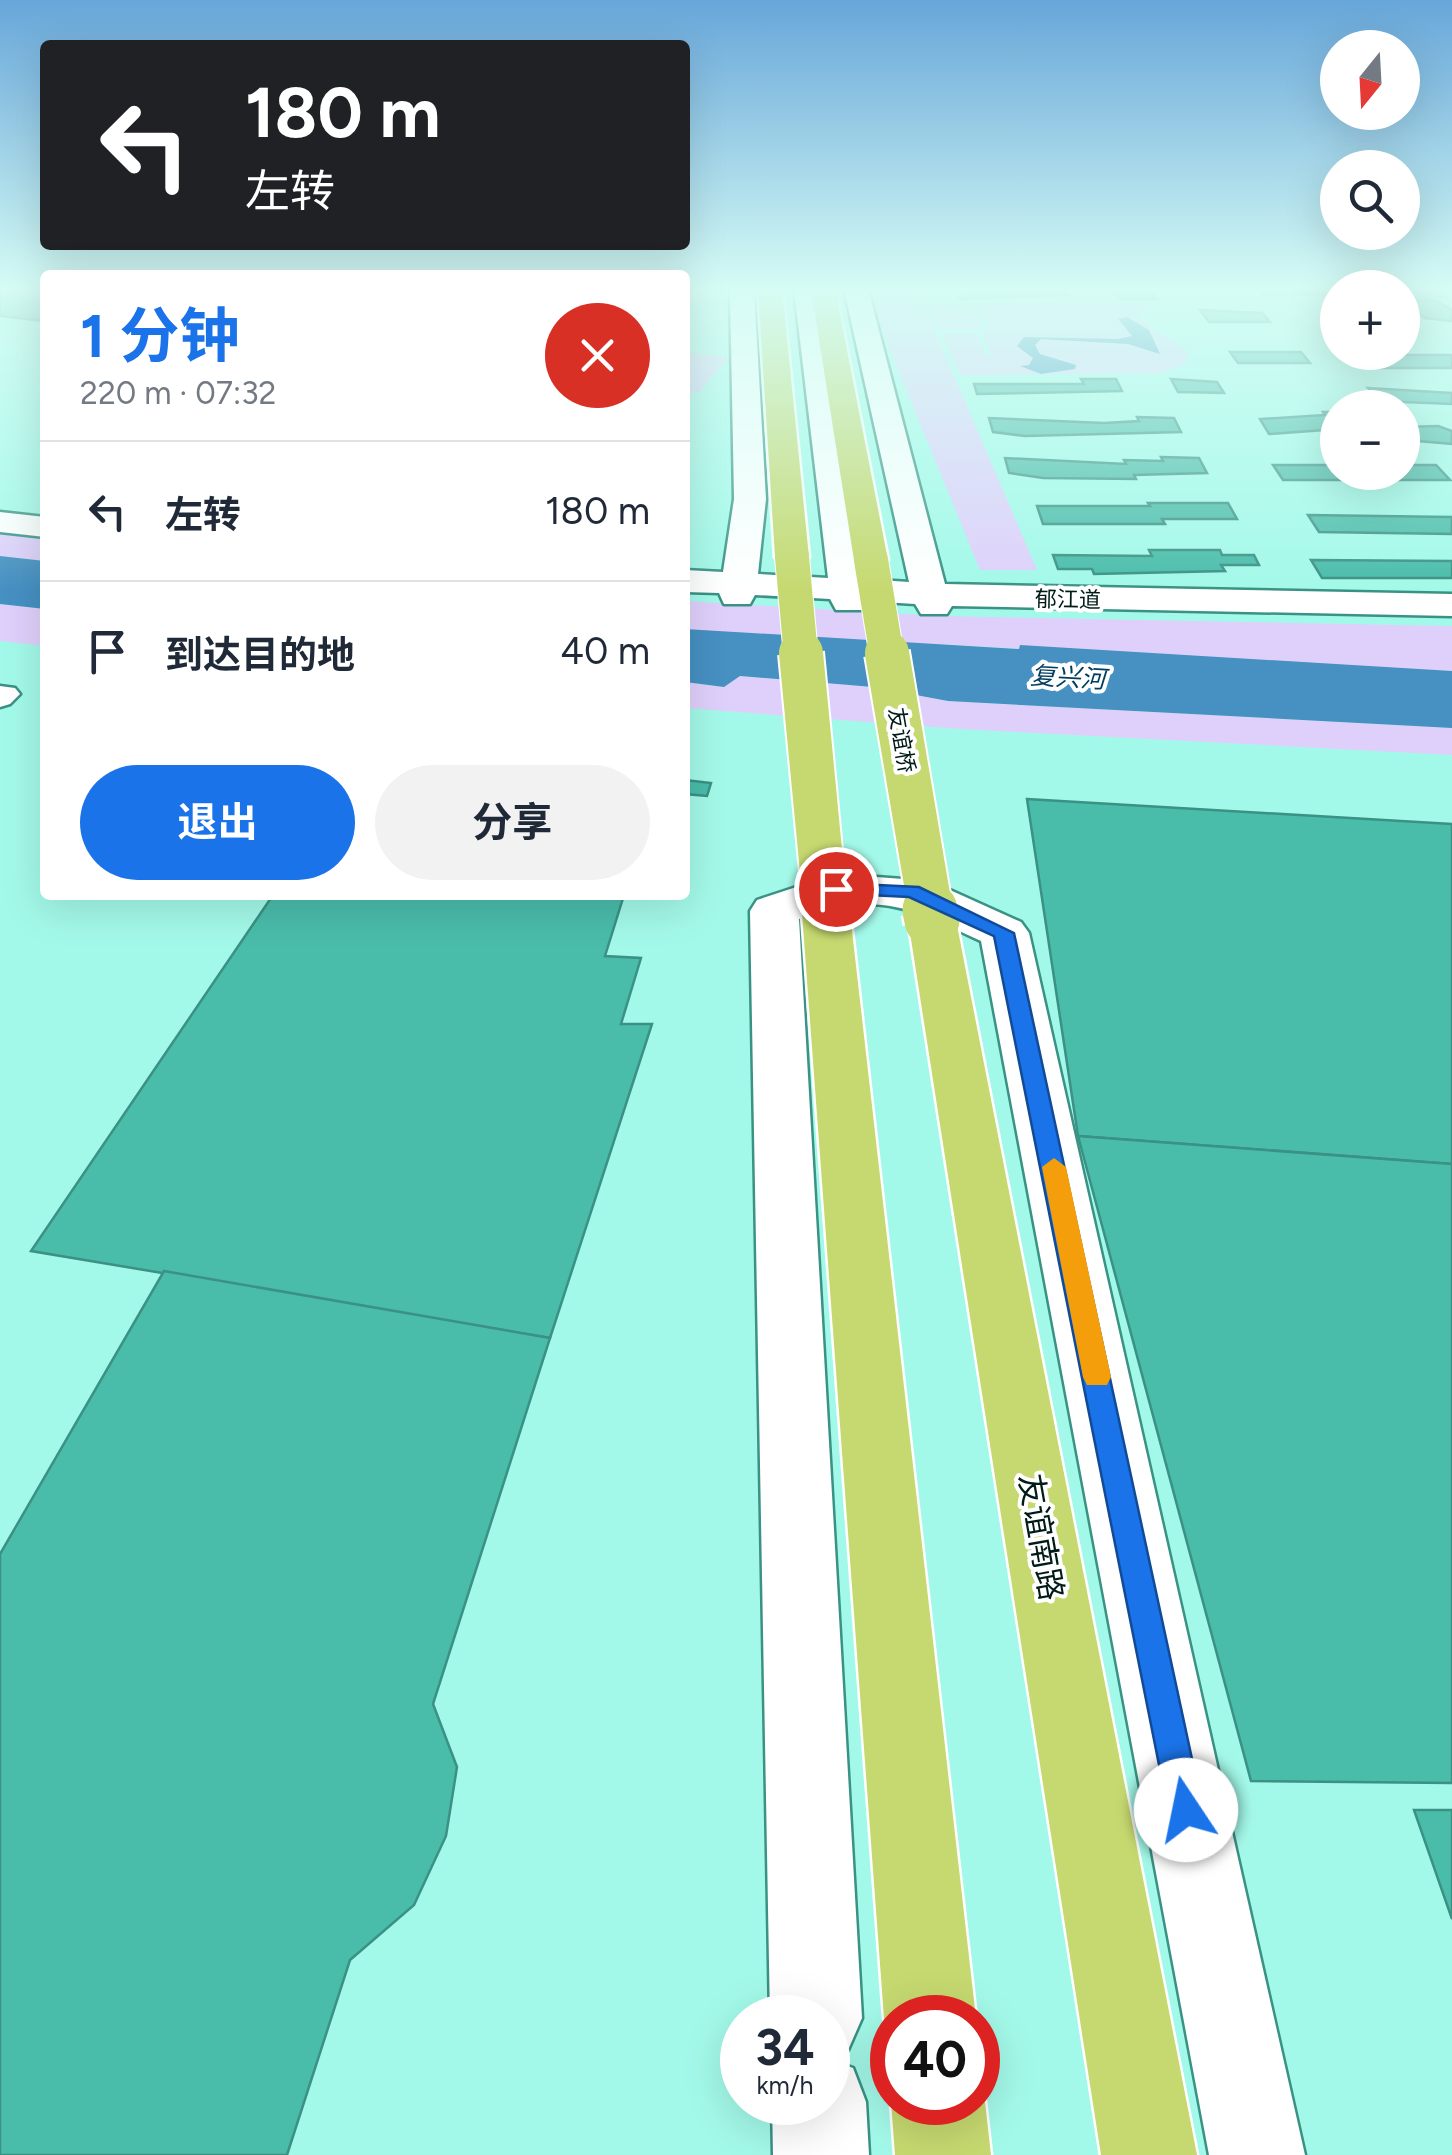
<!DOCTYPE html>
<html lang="zh">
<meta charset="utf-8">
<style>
:root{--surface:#fff;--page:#f2f2f3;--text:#1f2937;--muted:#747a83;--line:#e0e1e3;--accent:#1a73e8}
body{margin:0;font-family:Figtree,"Noto Sans SC",sans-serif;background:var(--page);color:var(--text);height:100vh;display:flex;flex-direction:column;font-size:38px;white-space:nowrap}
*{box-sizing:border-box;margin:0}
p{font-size:32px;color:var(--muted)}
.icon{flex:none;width:55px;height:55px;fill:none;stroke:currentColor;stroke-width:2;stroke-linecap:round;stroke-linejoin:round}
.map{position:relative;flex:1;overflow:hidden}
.panel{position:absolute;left:40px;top:270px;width:650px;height:630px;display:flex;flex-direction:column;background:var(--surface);border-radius:10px;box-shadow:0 10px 40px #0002}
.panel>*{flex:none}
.banner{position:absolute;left:40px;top:40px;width:650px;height:210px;border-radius:10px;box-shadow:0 10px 40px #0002;background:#202124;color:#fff;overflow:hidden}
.needle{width:65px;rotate:198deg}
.fabs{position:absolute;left:1320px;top:30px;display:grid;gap:20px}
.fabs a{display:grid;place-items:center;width:100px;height:100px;border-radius:50%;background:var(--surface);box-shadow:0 10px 40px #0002;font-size:50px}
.speed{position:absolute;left:720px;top:1995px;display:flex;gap:20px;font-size:50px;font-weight:700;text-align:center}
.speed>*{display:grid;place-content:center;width:130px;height:130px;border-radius:50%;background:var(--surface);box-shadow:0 10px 40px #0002;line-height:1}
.speed small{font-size:25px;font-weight:400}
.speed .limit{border:15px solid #d22;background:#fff;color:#111}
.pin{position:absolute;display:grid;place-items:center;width:85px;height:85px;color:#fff;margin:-42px;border:5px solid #fff;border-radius:50%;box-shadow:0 2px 10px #0007}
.me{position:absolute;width:110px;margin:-55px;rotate:349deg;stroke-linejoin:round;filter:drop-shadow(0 0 8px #0008)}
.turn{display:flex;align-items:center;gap:35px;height:210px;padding:0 40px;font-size:45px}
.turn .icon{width:130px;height:130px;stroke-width:2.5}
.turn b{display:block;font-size:70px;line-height:85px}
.round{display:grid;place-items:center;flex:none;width:105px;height:105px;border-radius:52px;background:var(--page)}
.summary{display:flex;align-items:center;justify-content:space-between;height:170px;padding:0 40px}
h1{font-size:60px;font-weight:700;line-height:75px;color:var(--accent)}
.cta{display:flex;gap:20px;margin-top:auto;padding:20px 40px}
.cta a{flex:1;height:115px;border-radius:60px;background:var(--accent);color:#fff;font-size:40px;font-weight:700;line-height:115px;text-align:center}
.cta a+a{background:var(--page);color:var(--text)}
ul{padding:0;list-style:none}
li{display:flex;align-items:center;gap:30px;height:140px;padding:0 40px;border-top:2px solid var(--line)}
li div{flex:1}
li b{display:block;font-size:38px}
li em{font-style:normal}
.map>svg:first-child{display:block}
</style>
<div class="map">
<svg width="1452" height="2155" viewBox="0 0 1452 2155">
<rect width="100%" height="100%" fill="#a3f9e9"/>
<g fill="#dfd0fb">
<path d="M 865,289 L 917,289 L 1037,570 L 980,570 Z"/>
<path d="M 1113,295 L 1119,301 L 1156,301 L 1139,315 C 1153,333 1173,337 1188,353 L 1185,363 L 1162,373 L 960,375 L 942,334 L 977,334 L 985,354 L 991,355 L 982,332 L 989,330 L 972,299 Z"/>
<path d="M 928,305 L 971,305 L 983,329 L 938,330 Z"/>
<path d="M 685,352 L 729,357 L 698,393 L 685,391 Z"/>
<path d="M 0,530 L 45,535 L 45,561 L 0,556 Z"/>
<path d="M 685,601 L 941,616 L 1452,626 L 1452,671 L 723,633 L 685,629 Z"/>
<path d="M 0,604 L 45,609 L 45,646 L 0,641 Z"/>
<path d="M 740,676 L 873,687 L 948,701 L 1452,728 L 1452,755 L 959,729 L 685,708 L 685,682 L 723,687 Z"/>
</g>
<g fill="#4690c2">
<path d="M 1127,317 L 1149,330 L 1160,354 L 1128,344 L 1041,339 L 1035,345 L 1040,354 L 1076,365 L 1075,369 L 1041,374 L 1020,366 L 1029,365 L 1033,358 L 1017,346 L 1024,337 L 1118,339 L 1132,336 L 1118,319 Z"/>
<path d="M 0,556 L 45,561 L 45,609 L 0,604 Z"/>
<path d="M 685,629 L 1019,649 L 1020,645 L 1452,671 L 1452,728 L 948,701 L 873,687 L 740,676 L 724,687 L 685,682 Z"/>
</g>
<g fill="#4abcaa" stroke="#3a9184" stroke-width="2.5">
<path d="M 0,289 L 45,289 L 45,321 L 0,316 Z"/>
<path d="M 970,289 L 1059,289 L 1068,295 L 957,299 L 973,290 Z"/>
<path d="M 1112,289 L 1149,289 L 1158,299 L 1121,299 Z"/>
<path d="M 1258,289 L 1338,289 L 1338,295 L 1263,295 Z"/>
<path d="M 1402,289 L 1435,289 L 1445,297 L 1402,297 Z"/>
<path d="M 1405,300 L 1436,300 L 1452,310 L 1452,321 L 1424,318 Z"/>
<path d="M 1200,310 L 1262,313 L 1270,322 L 1209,322 Z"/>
<path d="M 1230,352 L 1301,352 L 1310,363 L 1238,363 Z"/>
<path d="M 1367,355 L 1452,355 L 1452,368 L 1379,368 Z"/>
<path d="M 1081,379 L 1116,379 L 1122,391 L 977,394 L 974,384 L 1084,384 Z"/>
<path d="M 1171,379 L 1217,382 L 1224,393 L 1178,392 Z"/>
<path d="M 1368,388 L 1452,393 L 1452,404 L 1380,401 Z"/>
<path d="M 1323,412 L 1338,412 L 1338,429 L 1269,434 L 1260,419 L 1325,415 Z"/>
<path d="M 1137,417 L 1174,418 L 1181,432 L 1025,436 L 993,432 L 989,418 L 1104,423 L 1139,421 Z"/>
<path d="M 1438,426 L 1452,431 L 1452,444 L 1418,441 L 1404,427 Z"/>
<path d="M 1161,457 L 1199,458 L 1207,473 L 1134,475 L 1136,479 L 1043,478 L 1009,473 L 1005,458 L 1126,464 L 1124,460 L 1163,461 Z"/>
<path d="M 1273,465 L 1338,465 L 1338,472 L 1402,472 L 1402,465 L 1436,465 L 1450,480 L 1283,480 Z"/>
<path d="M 1148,503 L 1228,503 L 1237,519 L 1162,519 L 1165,524 L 1043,524 L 1037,506 L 1150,506 Z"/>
<path d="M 1308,515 L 1452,517 L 1452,534 L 1319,532 Z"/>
<path d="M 1149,550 L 1220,550 L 1222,555 L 1254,555 L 1259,565 L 1221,565 L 1225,571 L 1094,574 L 1092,569 L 1058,569 L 1053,555 L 1152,556 Z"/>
<path d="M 1311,560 L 1452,561 L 1452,578 L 1322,578 Z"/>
<path d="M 685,780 L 711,783 L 707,796 L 685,794 Z"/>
<path d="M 1027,799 L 1452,824 L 1452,1164 L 1078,1136 Z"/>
<path d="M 273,895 L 624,895 L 605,956 L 641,958 L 621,1024 L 652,1024 L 550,1338 L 31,1251 Z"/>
<path d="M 1078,1136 L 1452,1164 L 1452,1783 L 1251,1781 Z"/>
<path d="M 164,1271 L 550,1338 L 433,1704 L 457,1767 L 446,1836 L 414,1905 L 350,1960 L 287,2155 L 0,2155 L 0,1554 Z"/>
<path d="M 1414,1810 L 1452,1810 L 1452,1919 Z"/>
</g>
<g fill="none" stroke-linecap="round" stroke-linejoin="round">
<defs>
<path id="street" d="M 0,686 L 15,688 L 20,694 L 10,704 L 0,707 Z"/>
<g id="secondary">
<path d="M 730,289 L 754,289 L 766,499 L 758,574 L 828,578 L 794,289 L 818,289 L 864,579 L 909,582 L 844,289 L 868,289 L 945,584 L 1452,594 L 1452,616 L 952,606 L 947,614 L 921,614 L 915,604 L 867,601 L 862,610 L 836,610 L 830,599 L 755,595 L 750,604 L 724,604 L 719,593 L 685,592 L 685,570 L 723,572 L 734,499 Z"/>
<path d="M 0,512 L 45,517 L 45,537 L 0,532 Z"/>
<path d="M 836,874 L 930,881 L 1021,922 L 1029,933 L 1305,2155 L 1209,2155 L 981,941 C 908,907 879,890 799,919 L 862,2018 L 848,2050 L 829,2059 L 853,2068 L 866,2102 L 869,2155 L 773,2155 L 772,2102 L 828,2102 L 828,2018 L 770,2018 L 750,911 L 757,900 Z"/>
</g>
<g id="primary">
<path d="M 758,289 L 782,289 L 809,557 L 804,564 L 780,564 L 775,557 Z"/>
<path d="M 811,289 L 835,289 L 888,560 L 883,567 L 859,567 L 854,560 Z"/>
<path d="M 826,898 L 843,902 L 850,913 L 976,2018 L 892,2018 L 892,2038 L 884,2018 L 802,913 L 809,902 Z"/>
<path d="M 932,905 L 949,909 L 956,920 L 1197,2155 L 1101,2155 L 908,920 L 915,909 Z"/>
<path d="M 978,2083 L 985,2102 L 991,2155 L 895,2155 L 891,2102 L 892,2097 L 892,2102 L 978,2102 Z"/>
</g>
</defs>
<use href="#street" stroke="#3a9284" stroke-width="5"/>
<use href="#secondary" stroke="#3a9284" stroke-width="5"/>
<use href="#primary" stroke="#fff" stroke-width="5"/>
<use href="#street" fill="#fff" fill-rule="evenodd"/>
<use href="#secondary" fill="#fff" fill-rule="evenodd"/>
<use href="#primary" fill="#c6d970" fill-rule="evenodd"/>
<defs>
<g id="primary-bridge-far2">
<path d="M 792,557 L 801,656"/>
<path d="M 871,560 L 887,656"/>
</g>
<g id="primary-bridge-far1">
<path d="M 801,653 L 826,913"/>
<path d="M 887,653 L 931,913"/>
</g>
<path id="primary-bridge" d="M 930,910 L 932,920"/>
</defs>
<use href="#primary-bridge-far2" stroke="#fff" stroke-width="36" stroke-linecap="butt"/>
<use href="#primary-bridge-far1" stroke="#fff" stroke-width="48" stroke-linecap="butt"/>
<use href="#primary-bridge" stroke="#fff" stroke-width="60" stroke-linecap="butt"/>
<use href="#primary-bridge-far2" stroke="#c6d970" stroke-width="34"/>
<use href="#primary-bridge-far1" stroke="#c6d970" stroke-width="44"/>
<use href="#primary-bridge" stroke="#c6d970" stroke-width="55"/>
</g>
<linearGradient id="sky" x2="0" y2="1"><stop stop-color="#67a6d9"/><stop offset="0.49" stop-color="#d6fcf5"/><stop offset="1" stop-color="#d6fcf5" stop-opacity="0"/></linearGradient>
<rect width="1452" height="590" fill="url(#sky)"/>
<path fill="#1a73e8" stroke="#114b97" stroke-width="2.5" d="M 836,883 L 919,887 L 1014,933 L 1203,1810 L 1198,1822 L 1186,1827 L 1174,1822 L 1168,1810 L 994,936 L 909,897 L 829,893 L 829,885 Z"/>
<path fill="#f59e0b" d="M 1054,1158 L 1066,1167 L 1111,1377 L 1107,1385 L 1087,1385 L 1083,1377 L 1042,1167 Z"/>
<g text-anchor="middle" stroke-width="8" stroke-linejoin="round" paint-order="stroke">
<g font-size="22" fill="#011b17" stroke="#fff">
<text transform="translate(1068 599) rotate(1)" y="8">郁江道</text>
<text transform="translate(902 740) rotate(80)" y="8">友谊桥</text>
</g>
<g font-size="25" font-style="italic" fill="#003d5f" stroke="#fff">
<text transform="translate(1068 677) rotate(3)" y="9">复兴河</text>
</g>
<g font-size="32" fill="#011b17" stroke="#fff">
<text transform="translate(1041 1537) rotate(80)" y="11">友谊南路</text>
</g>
</g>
</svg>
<div class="fabs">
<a><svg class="needle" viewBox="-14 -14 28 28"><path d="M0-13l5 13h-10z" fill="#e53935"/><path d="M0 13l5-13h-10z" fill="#747a83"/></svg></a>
<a><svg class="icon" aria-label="search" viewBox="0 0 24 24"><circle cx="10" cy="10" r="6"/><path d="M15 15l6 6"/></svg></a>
<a>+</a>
<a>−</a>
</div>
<div class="speed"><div>34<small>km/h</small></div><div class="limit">40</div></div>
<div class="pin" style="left:836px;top:889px;background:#d93025"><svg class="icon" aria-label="arrive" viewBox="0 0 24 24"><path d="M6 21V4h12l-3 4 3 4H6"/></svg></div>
<svg class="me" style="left:1186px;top:1810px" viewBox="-20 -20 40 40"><circle r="19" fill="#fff"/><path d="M0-13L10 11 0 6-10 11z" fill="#1a73e8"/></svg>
<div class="banner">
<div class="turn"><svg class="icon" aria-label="left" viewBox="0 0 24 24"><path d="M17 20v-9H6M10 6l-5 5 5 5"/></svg><div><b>180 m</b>左转</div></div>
</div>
<section class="panel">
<div class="summary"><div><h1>1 分钟</h1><p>220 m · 07:32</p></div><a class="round" style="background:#d93025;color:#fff"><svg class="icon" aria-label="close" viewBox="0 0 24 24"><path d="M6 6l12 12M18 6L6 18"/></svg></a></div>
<ul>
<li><svg class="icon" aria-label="left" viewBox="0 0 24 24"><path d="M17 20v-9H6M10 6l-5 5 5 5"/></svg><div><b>左转</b></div><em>180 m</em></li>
<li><svg class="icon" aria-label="arrive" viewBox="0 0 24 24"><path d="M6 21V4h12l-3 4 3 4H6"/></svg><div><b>到达目的地</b></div><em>40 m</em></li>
</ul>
<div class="cta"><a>退出</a><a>分享</a></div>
</section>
</div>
